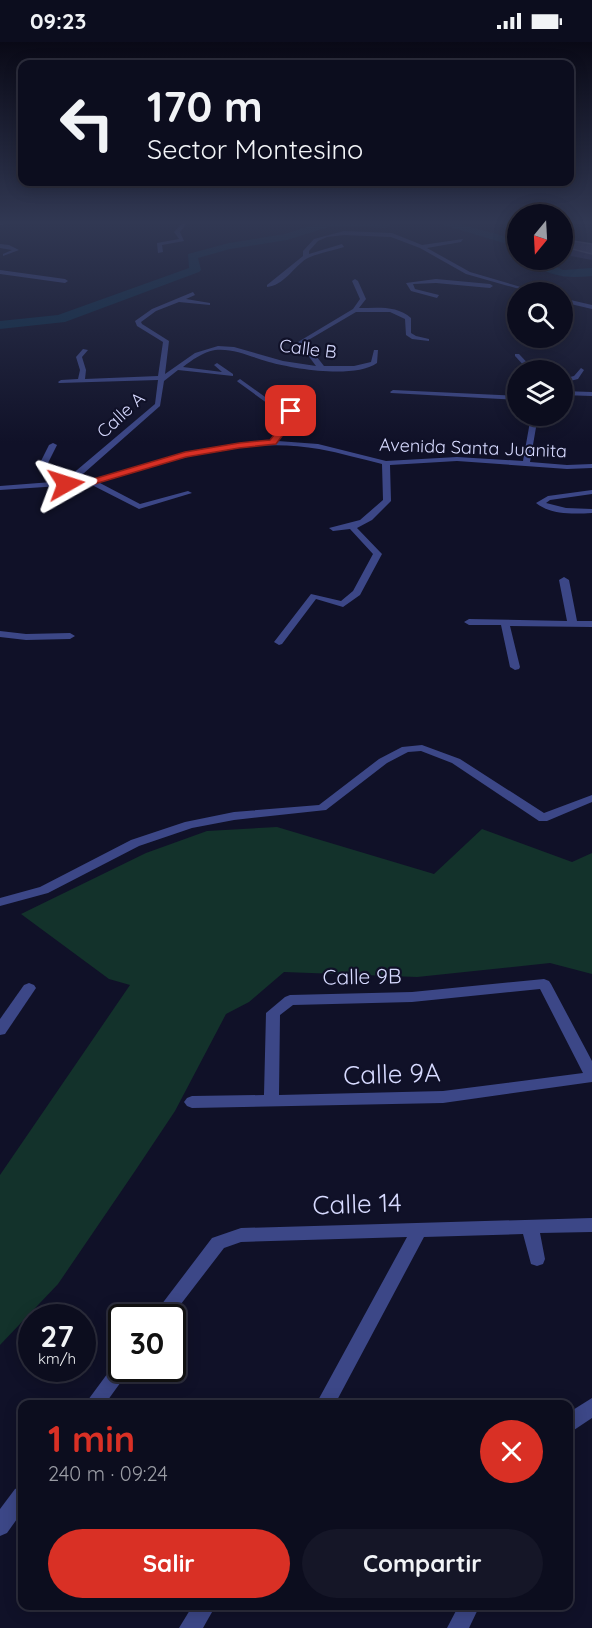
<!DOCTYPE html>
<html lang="es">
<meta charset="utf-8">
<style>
:root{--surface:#0c0d1e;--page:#151627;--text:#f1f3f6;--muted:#9a9ca4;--line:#2c2d3c;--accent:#d93025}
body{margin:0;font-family:Quicksand,sans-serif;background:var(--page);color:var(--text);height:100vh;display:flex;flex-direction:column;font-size:22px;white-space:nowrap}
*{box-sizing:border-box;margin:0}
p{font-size:20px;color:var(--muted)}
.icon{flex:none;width:33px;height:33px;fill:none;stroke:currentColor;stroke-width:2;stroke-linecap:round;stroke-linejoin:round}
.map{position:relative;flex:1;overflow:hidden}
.side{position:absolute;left:18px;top:1358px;width:555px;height:210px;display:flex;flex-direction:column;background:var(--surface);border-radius:12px;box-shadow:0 3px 15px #0003,0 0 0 2px var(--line)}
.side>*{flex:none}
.top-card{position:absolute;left:18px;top:18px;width:556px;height:126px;border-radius:12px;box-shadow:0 3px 15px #0003,0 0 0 2px var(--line);background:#0c0d1e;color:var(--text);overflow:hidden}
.needle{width:39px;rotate:198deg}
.controls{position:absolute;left:507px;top:162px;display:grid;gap:12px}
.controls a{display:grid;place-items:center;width:66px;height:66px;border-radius:50%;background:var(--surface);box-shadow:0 3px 15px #0003,0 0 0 2px var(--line);font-size:30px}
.speed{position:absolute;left:18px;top:1262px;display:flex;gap:12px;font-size:30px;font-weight:700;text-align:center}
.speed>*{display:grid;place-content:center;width:78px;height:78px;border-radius:50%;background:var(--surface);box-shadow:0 3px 15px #0003,0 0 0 2px var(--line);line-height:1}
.speed small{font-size:15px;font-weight:400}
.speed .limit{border:3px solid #111;border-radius:9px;background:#fff;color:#111}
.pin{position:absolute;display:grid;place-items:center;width:51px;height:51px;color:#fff;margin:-26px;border-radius:12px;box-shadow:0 3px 9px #0006}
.me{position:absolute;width:66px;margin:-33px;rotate:84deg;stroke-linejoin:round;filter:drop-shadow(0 0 4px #0008)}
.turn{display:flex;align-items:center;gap:21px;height:126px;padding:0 30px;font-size:27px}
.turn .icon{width:78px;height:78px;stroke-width:2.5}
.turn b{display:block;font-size:42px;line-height:51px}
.round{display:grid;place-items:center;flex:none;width:63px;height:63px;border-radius:32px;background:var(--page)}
.headline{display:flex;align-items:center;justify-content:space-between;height:102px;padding:0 30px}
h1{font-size:36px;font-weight:700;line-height:45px;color:var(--accent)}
.action{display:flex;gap:12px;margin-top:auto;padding:12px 30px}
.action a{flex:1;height:69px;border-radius:36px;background:var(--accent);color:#fff;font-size:24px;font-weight:700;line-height:69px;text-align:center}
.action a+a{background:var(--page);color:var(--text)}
.status{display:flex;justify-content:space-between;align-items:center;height:42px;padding:0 30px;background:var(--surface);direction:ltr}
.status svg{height:16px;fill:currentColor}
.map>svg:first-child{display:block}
</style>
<div class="status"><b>09:23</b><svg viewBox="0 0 49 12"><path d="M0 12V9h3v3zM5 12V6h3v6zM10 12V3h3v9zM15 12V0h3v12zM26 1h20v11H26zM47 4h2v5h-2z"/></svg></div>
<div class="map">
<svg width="592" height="1586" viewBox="0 0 592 1586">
<rect width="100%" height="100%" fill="#101128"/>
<path fill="#13322b" d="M 277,785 L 434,832 L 482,787 L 572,820 L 592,811 L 592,932 L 550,921 L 417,935 L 284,930 L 249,960 L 226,972 L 175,1069 L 135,1129 L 58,1242 L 0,1303 L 0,1133 L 130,943 L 109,937 L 21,872 L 146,811 L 207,789 Z"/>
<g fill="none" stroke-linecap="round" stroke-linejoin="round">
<g fill="#0b2c46" fill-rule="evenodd">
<path d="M 325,179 L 395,179 L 387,186 L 332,184 L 287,198 L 230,207 L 198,216 L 201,228 L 199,230 L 65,280 L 0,287 L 0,279 L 58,273 L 189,226 L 188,212 L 229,201 L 285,192 Z"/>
<path d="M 430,179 L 448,179 L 518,198 L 518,205 Z"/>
<path d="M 530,218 L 543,218 L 563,228 L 592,226 L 592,234 C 569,236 547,236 530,218 Z"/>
</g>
<g fill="#3c4787" fill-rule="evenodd">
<path d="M 9,179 L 23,179 L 0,183 L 0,181 Z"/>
<path d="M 184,179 L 189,179 L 180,190 L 184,199 L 162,203 L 163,210 L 158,211 L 157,201 L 179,197 L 174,190 Z"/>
<path d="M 344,189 L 392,191 L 422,203 L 463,197 L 461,200 L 427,206 L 470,230 L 538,250 L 530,250 L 466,232 L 420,206 L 391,195 L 344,193 L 327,195 L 318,199 L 309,209 L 309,212 L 342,202 L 344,205 C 332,209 317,211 306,217 C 294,225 283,244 267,245 L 267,243 L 303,214 L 303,209 L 314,197 Z"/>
<path d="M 0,202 L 9,203 L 19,208 L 3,214 L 3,212 L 12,208 L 0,206 Z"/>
<path d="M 0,228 L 65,237 L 68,239 L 65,241 L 0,232 Z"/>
<path d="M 355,237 L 358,239 L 366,257 L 359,266 C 377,266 397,263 411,276 L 411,291 L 416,294 L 429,297 L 429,299 L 412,297 L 406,293 L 405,277 L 390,270 L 356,270 L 305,300 L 324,324 L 354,324 L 371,320 L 374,308 L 378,308 L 377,321 C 354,337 295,327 269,320 C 251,315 234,306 215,308 C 203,310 192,318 183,325 L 222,330 L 214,323 L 217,321 L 233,332 L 233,334 L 178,328 L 164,339 L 160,364 L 75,439 L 91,438 C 150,421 208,403 271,399 L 286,378 L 287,370 L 271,364 L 238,340 L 237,339 L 240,337 L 275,362 L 295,369 L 294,378 L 278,399 L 318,402 L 386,419 L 457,415 L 523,419 L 531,374 L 538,374 L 530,420 L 567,423 L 592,422 L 592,426 L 567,427 L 457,419 L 390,423 L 391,459 L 372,478 L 357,486 L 382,512 L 360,553 L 343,565 L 316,557 L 282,602 L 279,603 L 274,600 L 311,552 L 341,559 L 353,549 L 373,512 L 350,487 L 333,489 L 329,486 L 360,478 L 383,458 L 382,422 C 361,417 341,411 319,407 C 245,393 169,420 98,440 L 140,462 L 188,449 L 192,451 L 139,467 L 90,442 L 0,448 L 0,444 L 52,440 L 40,421 L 49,403 L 53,401 L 57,403 L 48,421 L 60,440 L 64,439 L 155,362 L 158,338 L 59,341 L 58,340 L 61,338 L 78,337 L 80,328 L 76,315 L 83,307 L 88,308 L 82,315 L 86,328 L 85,337 L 158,334 L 163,300 L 137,284 L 135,279 L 152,267 L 193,250 L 195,253 L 186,257 L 210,261 L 210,263 L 179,260 L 156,269 L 141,280 L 142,282 L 169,299 L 165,332 L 195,311 L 218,304 L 234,305 L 283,319 L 316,324 L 298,300 L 353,267 L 360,257 L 352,239 Z"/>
<path d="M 436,237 L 490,242 L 493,244 L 490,246 L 436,241 L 413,242 L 415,247 L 439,253 L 437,256 L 411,249 L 406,241 Z"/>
<path d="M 562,256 L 592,263 L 592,267 L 562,260 Z"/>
<path d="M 515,312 L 519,312 L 534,328 L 528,328 L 515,314 Z"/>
<path d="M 581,326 L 584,328 L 578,337 L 562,341 L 562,337 L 574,334 Z"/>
<path d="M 393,348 L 518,354 L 518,358 L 391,351 L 390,350 Z"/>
<path d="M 562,349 L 592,350 L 592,354 L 562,353 Z"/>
<path d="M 592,448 L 592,452 L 550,458 L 546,461 L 566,466 L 592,467 L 592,471 C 573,472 551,473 536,461 L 548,454 Z"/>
<path d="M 564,535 L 569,538 L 577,579 L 592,579 L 592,585 L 510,584 L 520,625 L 519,627 L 515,628 L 510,625 L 501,583 L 469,583 L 464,580 L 469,577 L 567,579 L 559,538 Z"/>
<path d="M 0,589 L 26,592 L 70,591 L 75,594 L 70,597 L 26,598 L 0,595 Z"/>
<path d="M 422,703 L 460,717 L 544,771 L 592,753 L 592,760 L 547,779 L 539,779 L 452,721 L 421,709 L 408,710 L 387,721 L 326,768 L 234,778 L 192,786 L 139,804 L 48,851 L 0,864 L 0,856 L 40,845 L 131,798 L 185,780 L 234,770 L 319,763 L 379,717 L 402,705 Z"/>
<path d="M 544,937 L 549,939 L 551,942 L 592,1019 L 592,1040 L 443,1061 L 192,1066 L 187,1064 L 184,1060 L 187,1056 L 192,1054 L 264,1053 L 266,971 L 285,955 L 290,953 L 412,950 ZM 540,947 L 583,1031 L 443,1049 L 279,1053 L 280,973 L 293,963 L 412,960 Z"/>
<path d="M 29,941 L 34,943 L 36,946 L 5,992 L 0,993 L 0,977 L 24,943 Z"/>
<path d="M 592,1176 L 592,1190 L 540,1191 L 545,1217 L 543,1222 L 537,1224 L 531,1222 L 523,1192 L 424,1195 L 335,1362 L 316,1362 L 407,1195 L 241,1200 L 224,1206 L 171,1275 L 152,1275 L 212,1196 L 241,1186 Z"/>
<path d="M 122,1318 L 122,1326 L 131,1326 L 105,1362 L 85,1362 L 116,1320 Z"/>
<path d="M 592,1356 L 592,1376 L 568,1392 L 568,1371 Z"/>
<path d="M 22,1444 L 22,1470 L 7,1491 L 0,1494 L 0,1467 L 15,1447 Z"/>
<path d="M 193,1563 L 216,1563 L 203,1586 L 179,1586 Z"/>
<path d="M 459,1563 L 480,1563 L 469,1586 L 447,1586 Z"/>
</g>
</g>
<path fill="#2a2956" d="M 573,199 L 592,202 L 592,218 L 571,214 Z"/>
<path fill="#3d3c68" stroke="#555580" stroke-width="1.5" d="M 573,199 L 592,202 L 592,212 L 572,207 Z"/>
<linearGradient id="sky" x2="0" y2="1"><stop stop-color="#090916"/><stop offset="0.45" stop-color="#313853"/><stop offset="1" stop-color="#313853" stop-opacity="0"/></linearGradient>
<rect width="592" height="401" fill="url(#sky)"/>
<path fill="#d93025" stroke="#8d1f18" stroke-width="1.5" d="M 288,367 L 295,369 L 294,378 L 276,402 L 239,406 L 186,415 L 91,443 L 66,445 L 62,442 L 66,439 L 90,438 L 185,410 L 239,401 L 270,398 L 286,378 Z"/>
<g text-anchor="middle" stroke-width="4.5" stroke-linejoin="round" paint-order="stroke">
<g font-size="18" fill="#d7daff" stroke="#101128">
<text transform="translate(308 307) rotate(7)" y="6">Calle B</text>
<text transform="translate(121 373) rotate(-43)" y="6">Calle A</text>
<text transform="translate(473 406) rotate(2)" y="6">Avenida Santa Juanita</text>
</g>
<g font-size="21" fill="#d7daff" stroke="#101128">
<text transform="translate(362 935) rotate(-1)" y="7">Calle 9B</text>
</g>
<g font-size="26" fill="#d7daff" stroke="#101128">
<text transform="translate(392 1032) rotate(-2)" y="9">Calle 9A</text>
<text transform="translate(357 1162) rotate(-2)" y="9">Calle 14</text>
</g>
</g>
</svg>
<div class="controls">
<a><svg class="needle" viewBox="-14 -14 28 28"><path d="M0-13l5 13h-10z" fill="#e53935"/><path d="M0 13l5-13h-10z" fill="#9a9ca4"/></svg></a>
<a><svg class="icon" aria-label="search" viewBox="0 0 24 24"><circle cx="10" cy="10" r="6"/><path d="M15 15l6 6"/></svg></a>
<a><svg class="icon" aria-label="layers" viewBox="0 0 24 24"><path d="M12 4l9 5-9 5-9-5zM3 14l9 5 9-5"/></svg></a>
</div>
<div class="speed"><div>27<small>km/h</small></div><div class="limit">30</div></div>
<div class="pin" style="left:291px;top:369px;background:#d93025"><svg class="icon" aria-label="arrive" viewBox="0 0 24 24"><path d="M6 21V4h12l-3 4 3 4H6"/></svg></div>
<svg class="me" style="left:66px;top:442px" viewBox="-20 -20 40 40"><path d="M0-17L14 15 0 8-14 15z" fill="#d93025" stroke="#fff" stroke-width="4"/></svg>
<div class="top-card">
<div class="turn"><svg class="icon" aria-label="left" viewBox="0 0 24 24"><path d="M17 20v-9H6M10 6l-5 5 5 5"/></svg><div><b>170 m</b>Sector Montesino</div></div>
</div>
<section class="side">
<div class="headline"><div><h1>1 min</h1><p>240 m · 09:24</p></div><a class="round" style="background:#d93025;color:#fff"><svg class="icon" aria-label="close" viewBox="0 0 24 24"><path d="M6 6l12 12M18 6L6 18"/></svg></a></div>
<div class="action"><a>Salir</a><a>Compartir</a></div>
</section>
</div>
